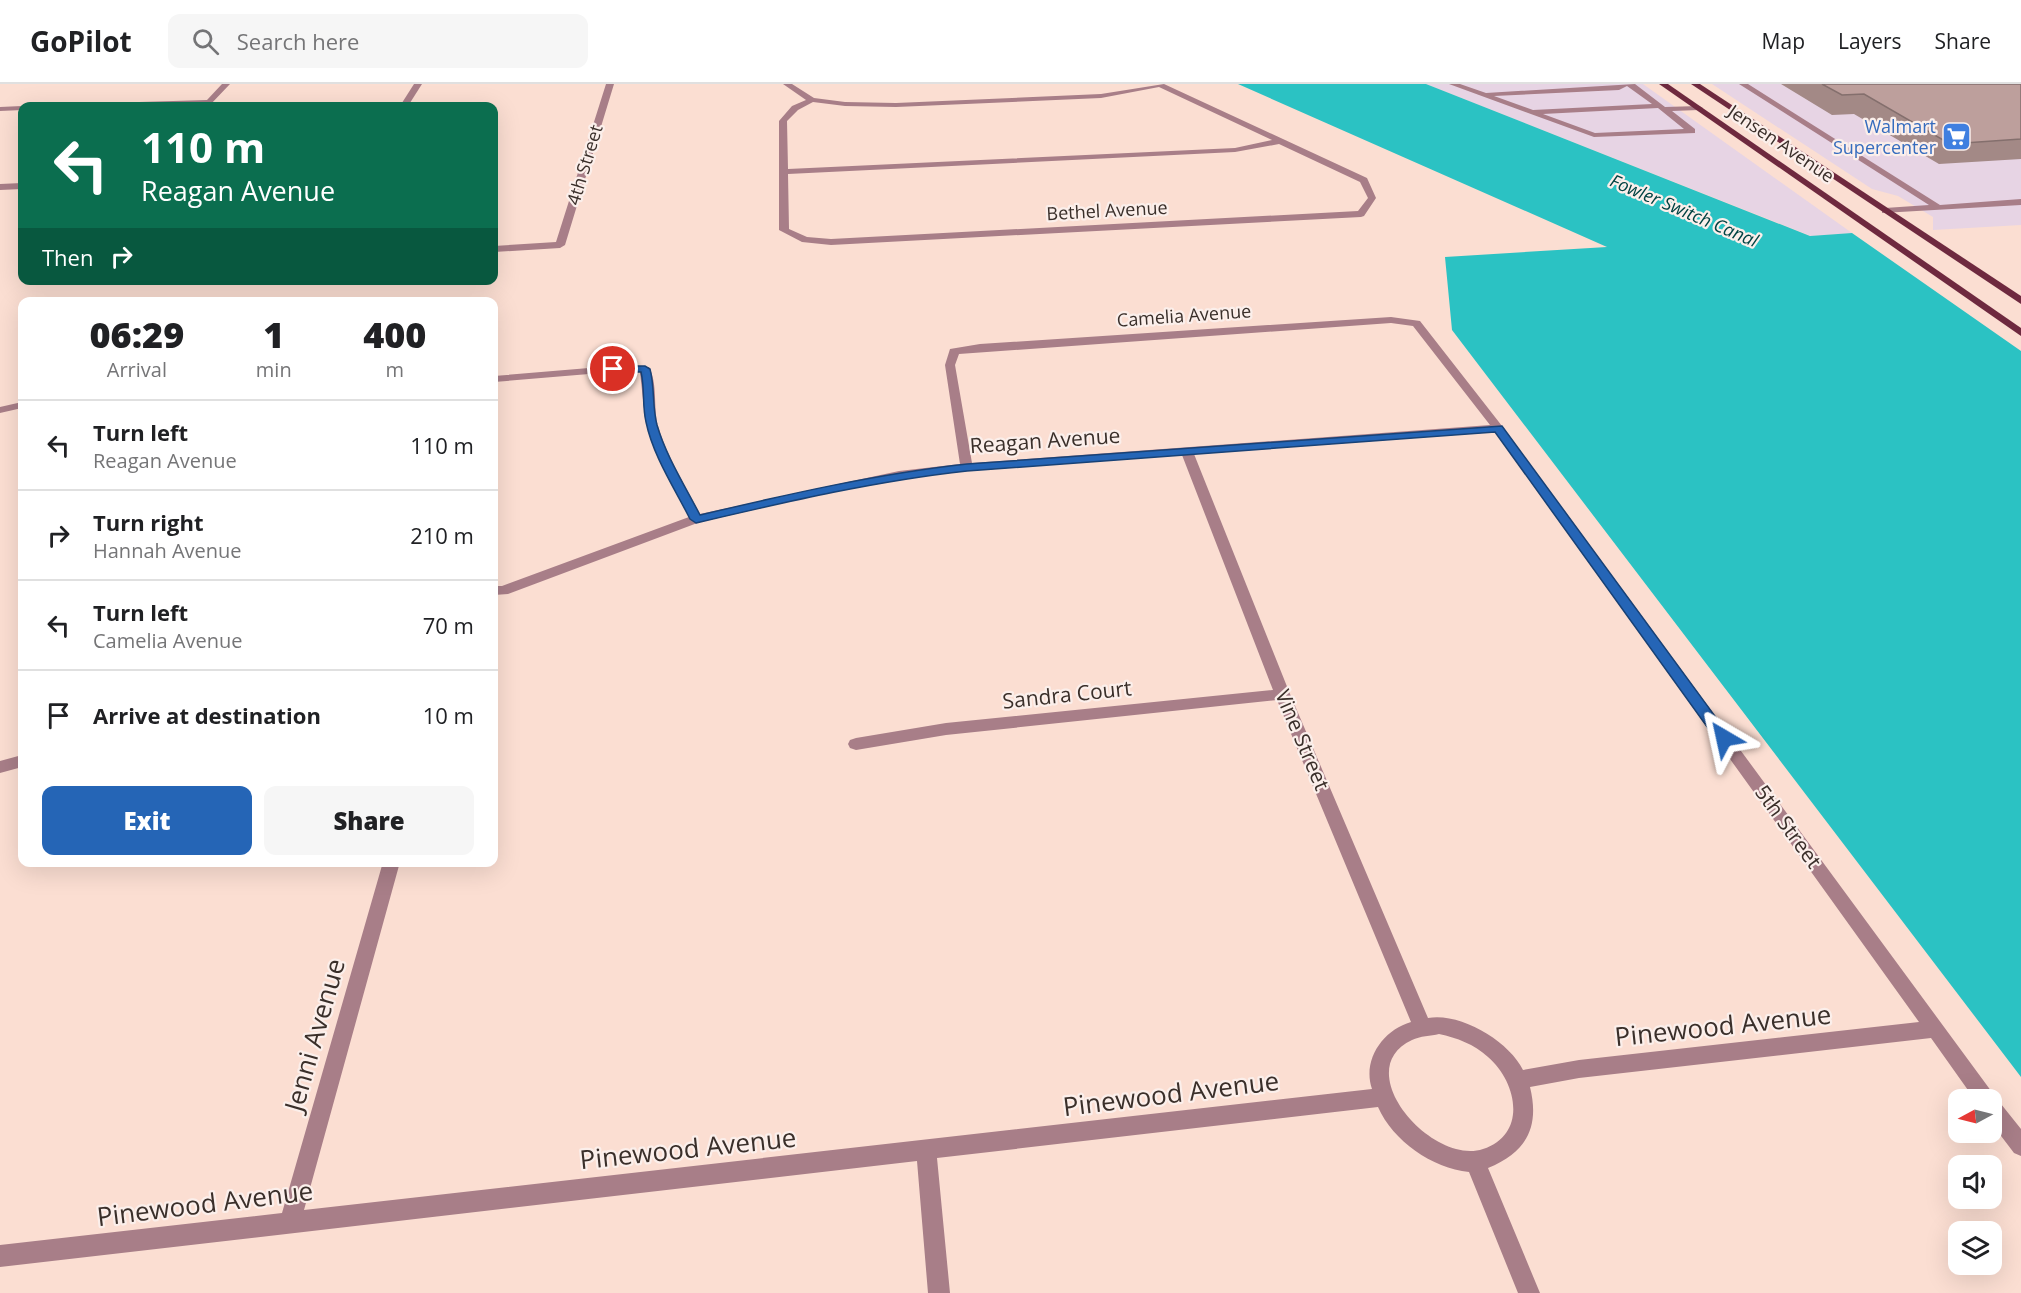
<!DOCTYPE html>
<style>
:root{--surface:#fff;--page:#f6f6f6;--text:#202124;--muted:#757577;--line:#e0e0e0;--accent:#2565b6}
body{margin:0;font-family:"Open Sans",sans-serif;background:var(--page);color:var(--text);height:100vh;display:flex;flex-direction:column;font-size:22px;white-space:nowrap}
*{box-sizing:border-box;margin:0}
p{font-size:20px;color:var(--muted)}
.icon{flex:none;width:33px;height:33px;fill:none;stroke:currentColor;stroke-width:2;stroke-linecap:round;stroke-linejoin:round}
.map{position:relative;flex:1;overflow:hidden}
.details{position:absolute;left:18px;top:213px;width:480px;height:570px;display:flex;flex-direction:column;background:var(--surface);border-radius:12px;box-shadow:0 6px 24px #0002}
.details>*{flex:none}
.banner{position:absolute;left:18px;top:18px;width:480px;height:183px;border-radius:12px;box-shadow:0 6px 24px #0002;background:#0b6e4f;color:#fff;overflow:hidden}
.needle{width:39px;rotate:263deg}
.tools{position:absolute;left:1948px;top:1005px;display:grid;gap:12px}
.tools a{display:grid;place-items:center;width:54px;height:54px;border-radius:12px;background:var(--surface);box-shadow:0 6px 24px #0002;font-size:30px}
.pin{position:absolute;display:grid;place-items:center;width:51px;height:51px;color:#fff;margin:-26px;border:3px solid #fff;border-radius:50%;box-shadow:0 2px 6px #0007}
.me{position:absolute;width:66px;margin:-33px;rotate:324deg;stroke-linejoin:round;filter:drop-shadow(0 0 4px #0008)}
.turn{display:flex;align-items:center;gap:21px;height:126px;padding:0 24px;font-size:27px}
.turn .icon{width:78px;height:78px;stroke-width:2.5}
.turn b{display:block;font-size:42px;line-height:51px}
.then{display:flex;align-items:center;height:57px;padding:0 24px;background:#0003;gap:12px;font-size:22px}
.eta{display:flex;justify-content:space-evenly;align-items:center;height:102px;text-align:center}
.eta b{font-size:36px;font-weight:800;line-height:42px}
.primary-button{display:flex;gap:12px;margin-top:auto;padding:12px 24px}
.primary-button a{flex:1;height:69px;border-radius:12px;background:var(--accent);color:#fff;font-size:24px;font-weight:800;line-height:69px;text-align:center}
.primary-button a+a{background:var(--page);color:var(--text)}
ul{padding:0;list-style:none}
li{display:flex;align-items:center;gap:18px;height:90px;padding:0 24px;border-top:2px solid var(--line)}
li div{flex:1}
li b{display:block;font-size:22px}
li em{font-style:normal}
header{display:flex;align-items:center;gap:36px;box-sizing:border-box;height:84px;padding:0 30px;background:var(--surface);border-bottom:2px solid var(--line)}
header strong{font-size:28px}
nav{display:flex;gap:33px;margin-inline-start:auto;font-size:21px}
.search{width:420px;height:54px;background:var(--page);display:flex;align-items:center;gap:15px;box-sizing:border-box;padding:0 21px;border-radius:12px;color:var(--muted);font-size:22px}
.map>svg:first-child{display:block}
</style>
<header>
<strong>GoPilot</strong>
<div class="search"><svg class="icon" aria-label="search" viewBox="0 0 24 24"><circle cx="10" cy="10" r="6"/><path d="M15 15l6 6"/></svg>Search here</div>
<nav><a>Map</a><a>Layers</a><a>Share</a></nav>
</header>
<div class="map">
<svg width="2021" height="1209" viewBox="0 0 2021 1209">
<rect width="100%" height="100%" fill="#fbded2"/>
<g fill="#e7d4e4">
<path d="M 1426,0 L 1643,0 L 1852,149 L 1811,152 Z"/>
<path d="M 1712,0 L 2021,0 L 2021,141 L 1933,146 L 1933,133 L 1898,112 L 1872,105 Z"/>
</g>
<path fill="#2bc2c3" d="M 1238,0 L 1426,0 L 1810,152 L 1852,149 L 2021,267 L 2021,993 L 1452,246 L 1445,173 L 1607,163 Z"/>
<g fill="none" stroke-linecap="round" stroke-linejoin="round">
<g fill="#a87e88" fill-rule="evenodd">
<path d="M 222,0 L 230,0 L 209,22 L 201,22 L 202,21 L 68,22 L 72,20 L 207,16 Z"/>
<path d="M 414,0 L 422,0 L 408,22 L 400,22 Z"/>
<path d="M 606,0 L 614,0 L 565,161 L 560,164 L 494,168 L 494,162 L 556,158 Z"/>
<path d="M 783,0 L 792,0 L 814,14 L 845,18 L 896,19 L 1101,10 L 1164,0 L 1367,94 L 1376,114 L 1364,132 L 1361,133 L 831,161 L 802,158 L 779,146 L 779,37 L 792,22 L 806,16 ZM 1159,3 L 1272,56 L 1235,64 L 788,85 L 787,37 L 798,26 L 813,18 L 845,22 L 896,23 L 1101,14 ZM 1279,60 L 1360,98 L 1368,114 L 1358,127 L 831,155 L 807,153 L 789,145 L 788,90 L 1235,68 Z"/>
<path d="M 1449,0 L 1460,0 L 1486,9 L 1635,0 L 1665,23 L 1699,22 L 1703,24 L 1699,26 L 1672,27 L 1695,45 L 1695,49 L 1594,53 ZM 1627,2 L 1652,20 L 1533,26 L 1494,12 L 1619,6 ZM 1658,24 L 1684,45 L 1595,49 L 1543,30 Z"/>
<path d="M 1739,0 L 1748,0 L 1940,121 L 2021,115 L 2021,121 L 1882,129 L 1882,125 L 1885,124 L 1929,121 Z"/>
<path d="M 22,22 L 25,22 L 22,22 L 22,26 L 0,27 L 0,23 Z"/>
<path d="M 22,99 L 22,105 L 0,106 L 0,100 Z"/>
<path d="M 1391,233 L 1420,237 L 1502,342 L 1997,1015 L 2021,1045 L 2021,1072 L 2014,1069 L 1992,1040 L 1992,1016 L 1975,1016 L 1931,954 L 1579,994 L 1530,1003 C 1540,1044 1526,1068 1488,1084 L 1540,1209 L 1518,1209 L 1469,1088 C 1432,1084 1393,1057 1378,1023 L 937,1074 L 950,1209 L 928,1209 L 917,1077 L 0,1183 L 0,1161 L 282,1129 L 383,778 L 400,778 L 304,1126 L 1372,1005 C 1362,976 1383,946 1411,938 L 1277,616 L 946,651 L 856,666 L 850,664 L 848,660 L 850,656 L 856,654 L 946,639 L 1273,606 L 1182,371 L 967,387 L 899,395 L 822,410 L 700,438 L 508,510 L 494,511 L 494,502 L 502,502 L 689,433 L 650,353 L 645,334 L 640,288 L 613,288 L 494,298 L 494,292 L 613,282 L 649,283 C 658,300 653,323 658,342 C 667,373 685,401 700,430 L 899,387 L 960,380 L 945,281 L 950,265 L 980,260 ZM 1391,239 L 1413,242 L 1490,341 L 972,379 L 955,281 L 959,270 ZM 1495,348 L 1919,938 L 1579,976 L 1523,986 C 1509,957 1460,928 1428,934 L 1290,610 L 1194,370 ZM 1439,950 C 1457,954 1474,960 1488,973 C 1517,998 1528,1050 1483,1065 C 1432,1082 1348,986 1412,956 C 1420,952 1431,952 1439,950 Z"/>
<path d="M 22,318 L 22,324 L 0,329 L 0,323 Z"/>
<path d="M 22,671 L 22,683 L 0,689 L 0,677 Z"/>
</g>
<g fill="#6e293f" fill-rule="evenodd">
<path d="M 1659,0 L 1668,0 L 2021,244 L 2021,252 Z"/>
<path d="M 1691,0 L 1700,0 L 2021,212 L 2021,220 Z"/>
</g>
</g>
<path fill="#a38986" d="M 1781,0 L 2021,0 L 2021,75 L 1939,80 L 1854,30 L 1832,31 Z"/>
<path fill="#bd9f9c" stroke="#846f6d" stroke-width="1.5" d="M 1822,0 L 2021,0 L 2021,55 L 1950,60 L 1864,10 L 1842,11 Z"/>
<path fill="#2565b6" stroke="#184276" stroke-width="1.5" d="M 610,282 L 645,282 L 650,285 C 655,304 652,322 657,341 C 666,372 685,402 700,431 C 789,410 876,390 967,380 L 1502,342 L 1731,654 L 1729,658 L 1718,658 L 1495,348 L 967,387 C 875,397 786,418 696,439 L 690,435 C 675,405 653,372 646,338 C 642,321 645,305 641,288 L 613,288 L 610,287 Z"/>
<defs>
<symbol id="supermarket-square" viewBox="-11 -11 22 22"><rect x="-9" y="-9" width="18" height="18" rx="4" fill="#3f7fe0" stroke="#fbefeb"/><path d="M-6-5.5h2.5l.6 2H6L4.5 2H-2.5L-4.4-4H-6ZM-1.5 3.2a1.3 1.3 0 1 0 .1 0ZM3 3.2a1.3 1.3 0 1 0 .1 0Z" fill="#fff"/></symbol>
</defs>
<g fill-rule="evenodd">
<use href="#supermarket-square" x="1940" y="36" width="33" height="33"/>
</g>
<g text-anchor="middle" stroke-width="4.5" stroke-linejoin="round" paint-order="stroke">
<g font-size="18" fill="#366cbe" stroke="#fbefeb" text-anchor="end">
<text x="1936" y="49">Walmart<tspan x="1936" dy="21">Supercenter</tspan></text>
</g>
<g font-size="18" fill="#3a2f2a" stroke="#fbefeb">
<text transform="translate(1781 60) rotate(34)" y="6">Jensen Avenue</text>
<text transform="translate(585 81) rotate(-73)" y="6">4th Street</text>
<text transform="translate(1107 127) rotate(-3)" y="6">Bethel Avenue</text>
<text transform="translate(1184 232) rotate(-4)" y="6">Camelia Avenue</text>
</g>
<g font-size="18" font-style="italic" fill="#004343" stroke="#fbefeb">
<text transform="translate(1684 127) rotate(23)" y="6">Fowler Switch Canal</text>
</g>
<g font-size="21" fill="#3a2f2a" stroke="#fbefeb">
<text transform="translate(1045 357) rotate(-4)" y="7">Reagan Avenue</text>
<text transform="translate(1067 611) rotate(-6)" y="7">Sandra Court</text>
<text transform="translate(1302 656) rotate(67)" y="7">Vine Street</text>
<text transform="translate(1788 743) rotate(54)" y="7">5th Street</text>
</g>
<g font-size="26" fill="#3a2f2a" stroke="#fbefeb">
<text transform="translate(1723 942) rotate(-6)" y="9">Pinewood Avenue</text>
<text transform="translate(315 951) rotate(-74)" y="9">Jenni Avenue</text>
<text transform="translate(1171 1010) rotate(-7)" y="9">Pinewood Avenue</text>
<text transform="translate(688 1065) rotate(-6)" y="9">Pinewood Avenue</text>
<text transform="translate(205 1120) rotate(-7)" y="9">Pinewood Avenue</text>
</g>
</g>
</svg>
<div class="tools">
<a><svg class="needle" viewBox="-14 -14 28 28"><path d="M0-13l5 13h-10z" fill="#e53935"/><path d="M0 13l5-13h-10z" fill="#757577"/></svg></a>
<a><svg class="icon" aria-label="sound" viewBox="0 0 24 24"><path d="M4 9h4l5-4v14l-5-4H4zM17 9q2 3 0 6"/></svg></a>
<a><svg class="icon" aria-label="layers" viewBox="0 0 24 24"><path d="M12 4l9 5-9 5-9-5zM3 14l9 5 9-5"/></svg></a>
</div>
<div class="pin" style="left:613px;top:285px;background:#d93025"><svg class="icon" aria-label="arrive" viewBox="0 0 24 24"><path d="M6 21V4h12l-3 4 3 4H6"/></svg></div>
<svg class="me" style="left:1724px;top:654px" viewBox="-20 -20 40 40"><path d="M0-17L14 15 0 8-14 15z" fill="#2565b6" stroke="#fff" stroke-width="4"/></svg>
<div class="banner">
<div class="turn"><svg class="icon" aria-label="left" viewBox="0 0 24 24"><path d="M17 20v-9H6M10 6l-5 5 5 5"/></svg><div><b>110 m</b>Reagan Avenue</div></div>
<div class="then">Then<svg class="icon" aria-label="right" viewBox="0 0 24 24"><path d="M7 20v-9h11M14 6l5 5-5 5"/></svg></div>
</div>
<section class="details">
<div class="eta">
<div><b>06:29</b><p>Arrival</p></div>
<div><b>1</b><p>min</p></div>
<div><b>400</b><p>m</p></div>
</div>
<ul>
<li><svg class="icon" aria-label="left" viewBox="0 0 24 24"><path d="M17 20v-9H6M10 6l-5 5 5 5"/></svg><div><b>Turn left</b><p>Reagan Avenue</p></div><em>110 m</em></li>
<li><svg class="icon" aria-label="right" viewBox="0 0 24 24"><path d="M7 20v-9h11M14 6l5 5-5 5"/></svg><div><b>Turn right</b><p>Hannah Avenue</p></div><em>210 m</em></li>
<li><svg class="icon" aria-label="left" viewBox="0 0 24 24"><path d="M17 20v-9H6M10 6l-5 5 5 5"/></svg><div><b>Turn left</b><p>Camelia Avenue</p></div><em>70 m</em></li>
<li><svg class="icon" aria-label="arrive" viewBox="0 0 24 24"><path d="M6 21V4h12l-3 4 3 4H6"/></svg><div><b>Arrive at destination</b></div><em>10 m</em></li>
</ul>
<div class="primary-button"><a>Exit</a><a>Share</a></div>
</section>
</div>
